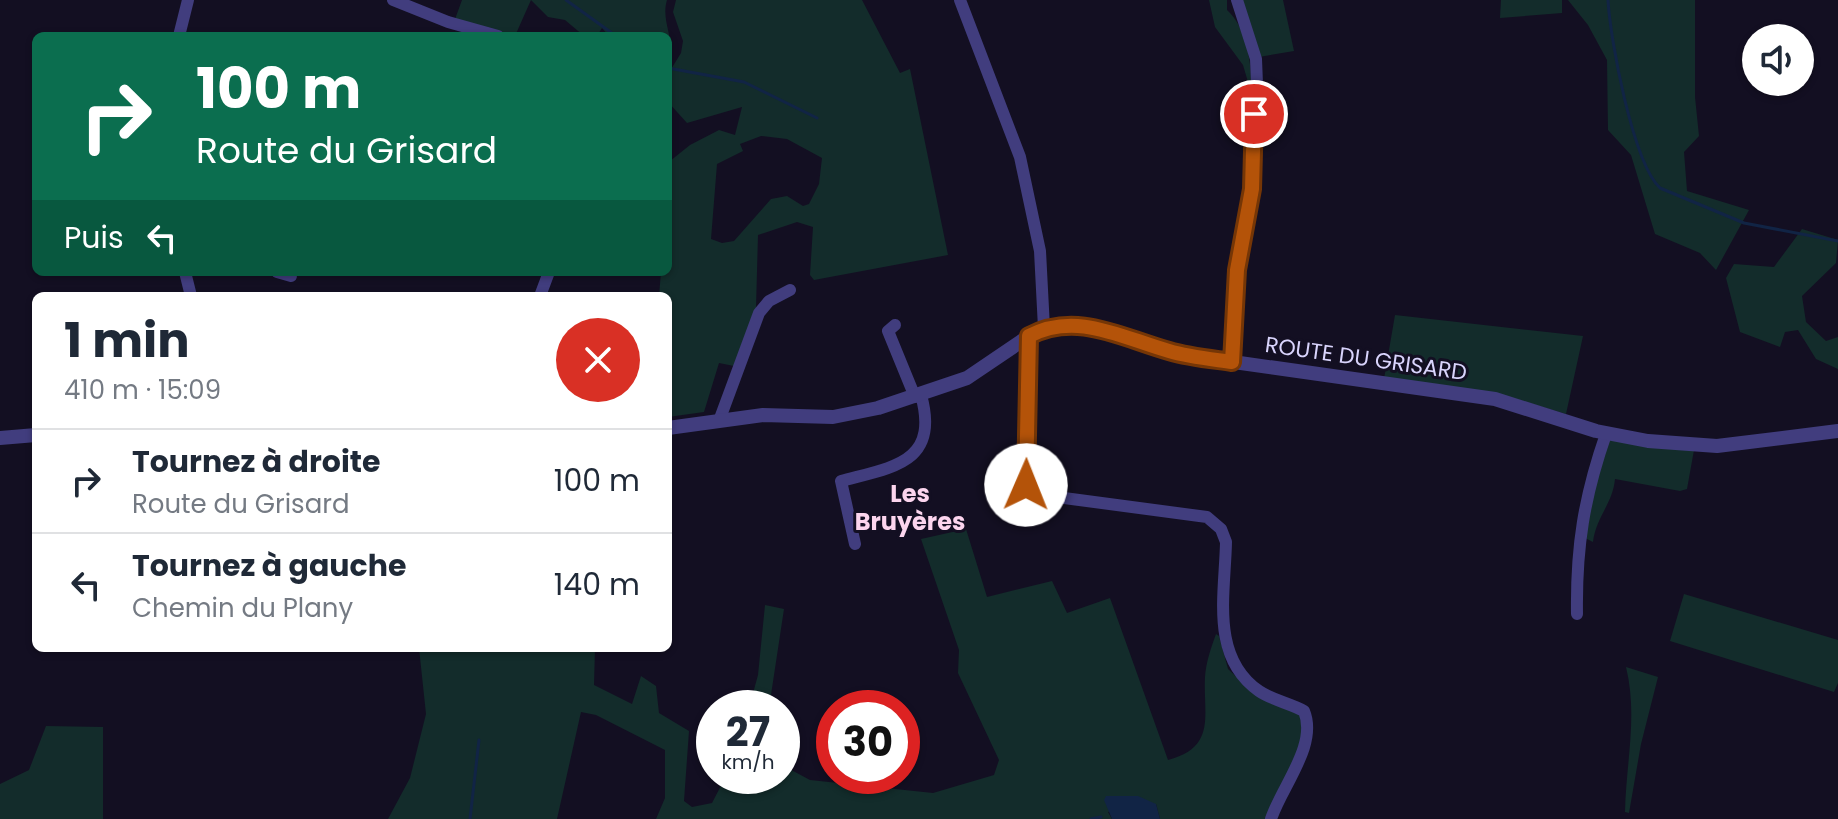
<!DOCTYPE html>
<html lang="fr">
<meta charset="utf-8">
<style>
:root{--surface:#fff;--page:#f6f6f7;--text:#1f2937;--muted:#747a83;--line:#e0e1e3}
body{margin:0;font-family:Poppins,sans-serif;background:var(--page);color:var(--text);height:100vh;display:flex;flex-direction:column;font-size:30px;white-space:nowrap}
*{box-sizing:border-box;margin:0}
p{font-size:26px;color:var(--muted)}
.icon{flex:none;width:44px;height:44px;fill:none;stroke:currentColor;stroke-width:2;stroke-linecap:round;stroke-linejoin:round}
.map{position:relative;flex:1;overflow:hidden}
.panel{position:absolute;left:32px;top:292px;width:640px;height:360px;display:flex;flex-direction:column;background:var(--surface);border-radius:12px;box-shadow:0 2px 6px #0004}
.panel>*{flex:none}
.top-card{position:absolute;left:32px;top:32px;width:640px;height:244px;border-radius:12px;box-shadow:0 2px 6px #0004;background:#0b6e4f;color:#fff;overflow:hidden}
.buttons{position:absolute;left:1742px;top:24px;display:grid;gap:16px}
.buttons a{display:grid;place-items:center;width:72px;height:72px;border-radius:50%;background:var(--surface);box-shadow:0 2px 6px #0004;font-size:40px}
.speed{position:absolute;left:696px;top:690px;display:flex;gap:16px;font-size:40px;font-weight:700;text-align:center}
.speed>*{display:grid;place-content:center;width:104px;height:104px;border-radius:50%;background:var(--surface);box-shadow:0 2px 6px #0004;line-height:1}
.speed small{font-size:20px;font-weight:400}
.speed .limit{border:12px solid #d22;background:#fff;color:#111}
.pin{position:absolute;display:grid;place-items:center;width:68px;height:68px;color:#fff;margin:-34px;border:4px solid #fff;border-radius:50%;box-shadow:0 2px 8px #0007}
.me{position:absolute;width:88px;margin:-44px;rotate:1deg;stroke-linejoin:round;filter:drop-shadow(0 0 6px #0008)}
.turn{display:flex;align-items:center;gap:28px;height:168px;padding:0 32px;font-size:36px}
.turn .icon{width:104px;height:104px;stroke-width:2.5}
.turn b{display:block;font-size:56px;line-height:68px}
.then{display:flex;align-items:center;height:76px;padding:0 32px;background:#0003;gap:16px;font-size:30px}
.round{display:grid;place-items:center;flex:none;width:84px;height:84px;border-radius:42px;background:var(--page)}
.head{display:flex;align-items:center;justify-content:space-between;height:136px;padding:0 32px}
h1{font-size:48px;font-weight:700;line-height:60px}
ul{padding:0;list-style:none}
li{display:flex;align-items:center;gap:24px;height:104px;padding:0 32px;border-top:2px solid var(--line)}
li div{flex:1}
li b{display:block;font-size:30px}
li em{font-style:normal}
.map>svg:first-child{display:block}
</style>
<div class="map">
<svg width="1838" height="819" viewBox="0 0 1838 819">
<rect width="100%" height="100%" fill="#130f22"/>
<g fill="#132c2b" fill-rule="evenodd">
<path d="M 462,0 L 667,0 C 660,23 678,42 668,66 L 668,36 L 609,36 L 602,28 L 597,36 L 584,36 L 565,20 L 548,17 L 531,0 L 515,36 L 454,22 Z"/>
<path d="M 676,0 L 862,0 L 900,73 L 910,69 L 948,255 L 814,280 L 810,275 L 813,227 L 797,222 L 758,235 L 756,308 L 734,366 L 719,363 L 704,412 L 668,417 L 668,296 L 659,296 L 661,272 L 668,272 L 670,161 L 690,145 L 719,130 L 735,135 L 742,107 L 687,123 L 668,102 L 668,74 L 681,53 L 683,41 L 673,12 ZM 761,136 L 787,139 L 822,158 L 819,184 L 809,204 L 803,206 L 787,196 L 771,199 L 734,241 L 722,243 L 711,239 L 717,164 L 743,151 L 740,144 Z"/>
<path d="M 1209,0 L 1227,0 L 1227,10 C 1245,26 1251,58 1251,80 L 1248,82 L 1243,65 L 1215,27 Z"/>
<path d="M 1240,0 L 1283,0 L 1294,51 L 1259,57 Z"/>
<path d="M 1501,0 L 1562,0 L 1562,13 L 1500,18 Z"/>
<path d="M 1568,0 L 1695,0 L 1695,97 L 1699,136 L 1684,152 L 1687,191 L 1749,210 L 1716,270 L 1700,253 L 1655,234 L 1631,155 L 1608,130 L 1607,60 L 1588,25 Z"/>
<path d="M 1802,229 L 1838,240 L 1836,263 L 1802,296 L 1806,322 L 1826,341 L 1838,337 L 1838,369 L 1816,359 L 1798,330 L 1785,332 L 1780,347 L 1740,332 L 1726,278 L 1734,264 L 1774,267 Z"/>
<path d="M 1395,315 L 1583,336 L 1566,414 L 1496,393 L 1384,379 Z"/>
<path d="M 1610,439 L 1694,450 L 1687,489 L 1680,491 L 1615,479 C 1613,503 1596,517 1593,542 L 1581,536 L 1586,512 Z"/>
<path d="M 966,529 L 987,597 L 1052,581 L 1067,613 L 1110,598 L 1168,760 C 1217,747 1203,715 1205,677 C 1206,662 1211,648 1216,634 L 1219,636 L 1228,669 L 1243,683 L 1302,716 L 1304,735 L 1269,819 L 1160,819 L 1156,804 L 1108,812 L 1112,819 L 656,819 L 665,798 L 665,750 L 596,715 L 581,712 L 557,819 L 388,819 L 410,778 L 426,714 L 419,648 L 595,648 L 594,685 L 632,704 L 641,676 L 656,686 L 659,713 L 689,731 L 684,801 L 692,807 L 712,803 L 726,776 L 782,776 L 782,765 L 810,780 L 933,793 L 994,775 L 999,760 L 958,673 L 959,650 L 921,539 Z"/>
<path d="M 1684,594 L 1838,640 L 1838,683 L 1834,692 L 1670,641 Z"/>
<path d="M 765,605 L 784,609 L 769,708 L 749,708 L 758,675 Z"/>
<path d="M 1626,667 L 1658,677 L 1641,744 L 1629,813 L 1625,812 C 1626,762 1638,716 1626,667 Z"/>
<path d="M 46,726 L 103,727 L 103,819 L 0,819 L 0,784 L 29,770 Z"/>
</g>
<path fill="#112445" d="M 1106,796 L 1138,796 L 1156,804 L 1160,819 L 1112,819 L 1104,800 Z"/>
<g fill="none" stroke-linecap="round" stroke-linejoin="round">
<g stroke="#112445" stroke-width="3">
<path d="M 566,0 L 616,36"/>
<path d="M 1608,0 C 1610,39 1633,163 1660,188 L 1744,223 L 1838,241"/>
<path d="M 668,68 L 744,82 L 817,118"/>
<path d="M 470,819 L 479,740"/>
<path d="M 1091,819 L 1101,817"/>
</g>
<g stroke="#413d7e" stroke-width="12">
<path d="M 393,0 L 448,22 L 498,36"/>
<path d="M 960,0 L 1020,157 L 1040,251 L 1044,328"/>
<path d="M 179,36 L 188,0"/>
<path d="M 185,272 L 191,296"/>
<path d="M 277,272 L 291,276"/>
<path d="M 540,296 L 549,272"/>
<path d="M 895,325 L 888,331 L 915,397"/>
<path d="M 1029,336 L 1026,485 L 1034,494 L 1207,517 L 1221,529 L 1226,542 C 1225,594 1210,657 1259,691 C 1272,700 1289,703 1304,711 C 1318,745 1282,786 1271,819"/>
<path d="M 1232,362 L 1237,270 L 1252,189 L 1252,125 L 1257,84 L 1256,59 L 1237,0"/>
<path d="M 719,421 L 759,313 L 769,301 L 790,290"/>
<path d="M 855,544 L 841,481 C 893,467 940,463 921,395"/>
<path d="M 1577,614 C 1576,547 1584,497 1606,434"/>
</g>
<g stroke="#413d7e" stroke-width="14">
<path d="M 668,428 L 763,415 L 833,417 L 878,408 L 967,378 L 1029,336 L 1044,328 L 1072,324 L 1191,356 L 1495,399 L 1596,431 L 1648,441 L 1717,446 L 1838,431"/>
<path d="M 0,438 L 36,435"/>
</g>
</g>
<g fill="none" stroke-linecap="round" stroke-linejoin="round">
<defs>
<path id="route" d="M 1026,485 L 1029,336 C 1077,311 1122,338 1169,351 C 1189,357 1211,359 1232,362 L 1237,270 L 1252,189 L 1254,114"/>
</defs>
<use href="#route" stroke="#753606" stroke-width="20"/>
<use href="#route" stroke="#b45309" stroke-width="14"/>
</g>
<g text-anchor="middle" stroke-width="6" stroke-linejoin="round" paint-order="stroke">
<g font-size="22" fill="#d9d4fc" stroke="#130f22">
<text transform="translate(1366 358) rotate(8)" y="8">ROUTE DU GRISARD</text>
</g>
<g font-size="24" font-weight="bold" fill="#fcd5ee" stroke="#130f22">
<text x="910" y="502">Les<tspan x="910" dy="28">Bruyères</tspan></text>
</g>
</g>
</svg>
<div class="buttons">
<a><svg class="icon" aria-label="sound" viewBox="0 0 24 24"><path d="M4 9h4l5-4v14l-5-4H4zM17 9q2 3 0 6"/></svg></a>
</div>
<div class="speed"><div>27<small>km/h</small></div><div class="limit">30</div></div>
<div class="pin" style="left:1254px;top:114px;background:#d93025"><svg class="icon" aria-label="arrive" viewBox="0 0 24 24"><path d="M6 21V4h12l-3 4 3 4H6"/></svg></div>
<svg class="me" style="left:1026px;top:485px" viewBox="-20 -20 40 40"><circle r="19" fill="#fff"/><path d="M0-13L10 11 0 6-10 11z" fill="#b45309"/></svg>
<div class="top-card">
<div class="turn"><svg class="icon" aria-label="right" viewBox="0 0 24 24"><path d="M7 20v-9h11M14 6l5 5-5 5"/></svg><div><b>100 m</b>Route du Grisard</div></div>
<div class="then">Puis<svg class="icon" aria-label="left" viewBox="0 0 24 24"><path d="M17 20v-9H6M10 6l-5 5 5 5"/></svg></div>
</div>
<section class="panel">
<div class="head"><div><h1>1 min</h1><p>410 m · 15:09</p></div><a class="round" style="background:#d93025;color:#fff"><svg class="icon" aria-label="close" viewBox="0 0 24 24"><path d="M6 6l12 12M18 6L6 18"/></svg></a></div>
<ul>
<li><svg class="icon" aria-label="right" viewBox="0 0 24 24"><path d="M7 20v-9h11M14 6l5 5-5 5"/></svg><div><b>Tournez à droite</b><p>Route du Grisard</p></div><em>100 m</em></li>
<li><svg class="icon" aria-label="left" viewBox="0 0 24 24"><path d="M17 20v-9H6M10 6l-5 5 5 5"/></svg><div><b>Tournez à gauche</b><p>Chemin du Plany</p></div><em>140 m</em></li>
</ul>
</section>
</div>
